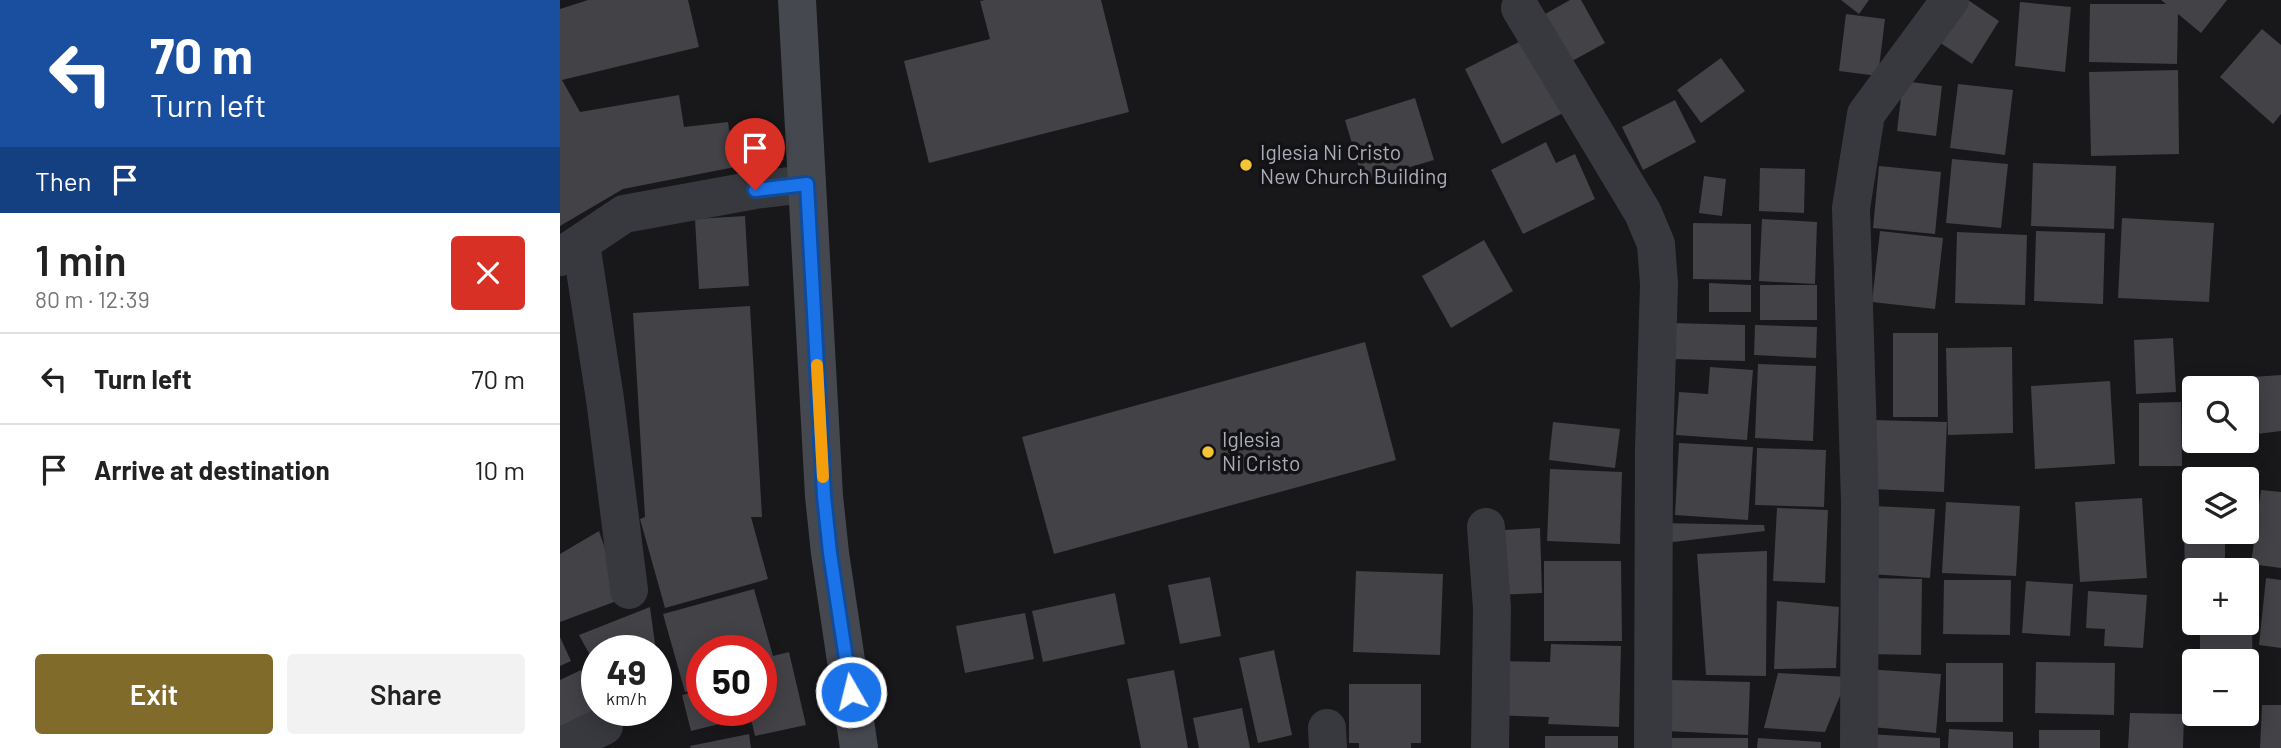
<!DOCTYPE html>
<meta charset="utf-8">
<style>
:root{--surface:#fff;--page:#f2f2f2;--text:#222;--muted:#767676;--line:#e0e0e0;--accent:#806b2b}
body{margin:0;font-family:Barlow,sans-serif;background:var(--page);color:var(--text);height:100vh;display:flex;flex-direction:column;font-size:26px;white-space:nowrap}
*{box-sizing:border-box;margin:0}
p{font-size:23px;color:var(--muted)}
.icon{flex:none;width:38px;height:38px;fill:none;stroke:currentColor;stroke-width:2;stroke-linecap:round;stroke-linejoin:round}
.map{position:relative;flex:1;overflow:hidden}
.sheet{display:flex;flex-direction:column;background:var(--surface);width:560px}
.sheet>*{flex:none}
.hud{background:#1a4fa0;color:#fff;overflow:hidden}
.tools{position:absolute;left:1622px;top:376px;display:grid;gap:14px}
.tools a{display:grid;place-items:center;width:77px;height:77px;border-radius:7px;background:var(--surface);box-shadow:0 4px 18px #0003;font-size:35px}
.speed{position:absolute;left:21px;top:635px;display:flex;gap:14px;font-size:35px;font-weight:700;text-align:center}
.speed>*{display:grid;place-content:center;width:91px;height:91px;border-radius:50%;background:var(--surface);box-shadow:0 4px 18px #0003;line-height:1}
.speed small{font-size:18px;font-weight:400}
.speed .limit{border:10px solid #d22;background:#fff;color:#111}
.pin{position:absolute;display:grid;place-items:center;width:60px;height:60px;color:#fff;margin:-72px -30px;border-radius:50% 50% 50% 0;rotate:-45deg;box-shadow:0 0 7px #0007}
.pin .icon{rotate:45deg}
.me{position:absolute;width:77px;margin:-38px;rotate:352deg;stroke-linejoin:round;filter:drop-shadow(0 0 5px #0008)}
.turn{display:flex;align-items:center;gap:24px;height:147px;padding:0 35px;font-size:32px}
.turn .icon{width:91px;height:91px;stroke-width:2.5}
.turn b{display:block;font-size:49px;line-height:60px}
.then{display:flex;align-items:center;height:66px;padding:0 35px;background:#0003;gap:14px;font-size:26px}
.round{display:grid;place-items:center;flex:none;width:74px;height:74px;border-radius:7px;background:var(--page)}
.overview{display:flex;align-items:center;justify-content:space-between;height:119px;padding:0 35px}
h1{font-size:42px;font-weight:600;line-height:52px}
.button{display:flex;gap:14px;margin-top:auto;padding:14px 35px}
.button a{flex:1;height:80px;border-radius:7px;background:var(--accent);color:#fff;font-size:28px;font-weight:600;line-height:80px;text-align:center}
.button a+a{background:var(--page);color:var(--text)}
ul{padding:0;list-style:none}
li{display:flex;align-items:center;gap:21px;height:91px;padding:0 35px;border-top:2px solid var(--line)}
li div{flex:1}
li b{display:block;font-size:26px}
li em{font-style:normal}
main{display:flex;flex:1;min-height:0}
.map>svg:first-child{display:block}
</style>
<main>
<section class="sheet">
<div class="hud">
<div class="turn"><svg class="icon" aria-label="left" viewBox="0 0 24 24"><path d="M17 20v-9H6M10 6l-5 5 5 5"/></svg><div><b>70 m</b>Turn left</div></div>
<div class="then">Then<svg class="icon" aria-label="arrive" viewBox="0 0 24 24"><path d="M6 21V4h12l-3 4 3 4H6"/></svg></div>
</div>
<div class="overview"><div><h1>1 min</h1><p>80 m · 12:39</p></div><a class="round" style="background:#d93025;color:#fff"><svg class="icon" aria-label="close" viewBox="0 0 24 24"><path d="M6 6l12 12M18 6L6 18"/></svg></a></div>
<ul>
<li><svg class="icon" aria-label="left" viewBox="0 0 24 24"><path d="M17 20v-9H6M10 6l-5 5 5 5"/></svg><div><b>Turn left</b></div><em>70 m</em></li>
<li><svg class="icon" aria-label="arrive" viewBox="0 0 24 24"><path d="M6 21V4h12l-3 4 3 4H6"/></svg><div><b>Arrive at destination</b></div><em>10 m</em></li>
</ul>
<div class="button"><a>Exit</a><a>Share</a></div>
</section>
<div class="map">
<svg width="1721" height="748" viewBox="0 0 1721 748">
<rect width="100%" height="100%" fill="#18171a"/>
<g fill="#424247">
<path d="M 28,0 L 128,0 L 139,47 L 2,80 L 20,112 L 119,95 L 124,127 L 168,122 L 175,167 L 63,189 L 0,226 L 0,9 Z"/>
<path d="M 425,0 L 541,0 L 569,112 L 369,163 L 344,61 L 430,39 L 420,1 Z"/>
<path d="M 1010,0 L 1021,0 L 1045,43 L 1003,66 L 978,18 Z"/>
<path d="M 1281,0 L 1309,0 L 1299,14 Z"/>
<path d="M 1408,0 L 1439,21 L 1412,64 L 1379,42 Z"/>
<path d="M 1601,0 L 1667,0 L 1641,33 L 1618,14 L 1617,64 L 1529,62 L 1530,4 L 1606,4 Z"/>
<path d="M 1460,2 L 1511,7 L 1505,72 L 1455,66 Z"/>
<path d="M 1286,14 L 1325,19 L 1318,76 L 1279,71 Z"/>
<path d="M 1702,29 L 1721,45 L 1721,114 L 1713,124 L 1660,77 Z"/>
<path d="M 973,35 L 1009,110 L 942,144 L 905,69 Z"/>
<path d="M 1161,58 L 1185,91 L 1141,123 L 1117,90 Z"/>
<path d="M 1618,70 L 1619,154 L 1531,156 L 1529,72 Z"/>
<path d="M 1343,81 L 1382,86 L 1376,136 L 1337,131 Z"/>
<path d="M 1398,84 L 1453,90 L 1445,155 L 1390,148 Z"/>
<path d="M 855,98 L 874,160 L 803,181 L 785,120 Z"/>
<path d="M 1115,100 L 1136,142 L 1083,170 L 1062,127 Z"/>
<path d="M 986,142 L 996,163 L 1015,154 L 1035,199 L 963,234 L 931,170 Z"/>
<path d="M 1392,159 L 1448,164 L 1441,228 L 1386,223 Z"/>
<path d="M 1473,163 L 1556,166 L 1554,229 L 1471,226 Z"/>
<path d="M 1319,166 L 1381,172 L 1375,234 L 1313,228 Z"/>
<path d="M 1200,168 L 1245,169 L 1244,213 L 1199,211 Z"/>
<path d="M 1144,176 L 1166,179 L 1162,216 L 1139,213 Z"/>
<path d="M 185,216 L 189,286 L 139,289 L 135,219 Z"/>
<path d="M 1562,218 L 1654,223 L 1649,302 L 1558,298 Z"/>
<path d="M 1202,219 L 1257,222 L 1255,284 L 1199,281 Z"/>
<path d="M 1133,223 L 1191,224 L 1191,280 L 1133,279 Z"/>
<path d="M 1320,231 L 1383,238 L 1375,309 L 1312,302 Z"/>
<path d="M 1476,231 L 1545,233 L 1543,304 L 1474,301 Z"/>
<path d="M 1397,232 L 1467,235 L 1465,305 L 1395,303 Z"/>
<path d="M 924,240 L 953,291 L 891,328 L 862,276 Z"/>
<path d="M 1149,283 L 1191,285 L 1191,312 L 1149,312 Z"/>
<rect x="1200" y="285" width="57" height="35"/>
<path d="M 190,306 L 202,517 L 191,517 L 208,579 L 105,608 L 80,519 L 85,517 L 73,313 Z"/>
<path d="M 1112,323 L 1185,325 L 1185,361 L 1112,359 Z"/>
<path d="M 1195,325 L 1257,327 L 1256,358 L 1194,355 Z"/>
<rect x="1333" y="333" width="45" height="84"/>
<path d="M 1613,338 L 1616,392 L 1576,394 L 1574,340 Z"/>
<path d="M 805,342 L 836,460 L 494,554 L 462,437 Z"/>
<path d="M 1452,347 L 1453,433 L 1388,435 L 1386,348 Z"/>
<path d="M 1198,364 L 1256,366 L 1253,441 L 1195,438 Z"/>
<path d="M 1150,367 L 1193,370 L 1187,440 L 1116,435 L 1119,392 L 1148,394 Z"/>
<path d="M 1721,375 L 1721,431 L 1697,434 L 1692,377 Z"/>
<path d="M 1550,381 L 1555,464 L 1475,469 L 1471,386 Z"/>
<path d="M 1621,402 L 1622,466 L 1579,466 L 1579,403 Z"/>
<path d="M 1312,420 L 1387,422 L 1384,492 L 1310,489 Z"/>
<path d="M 993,422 L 1060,429 L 1055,468 L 989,460 Z"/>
<path d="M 1119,443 L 1193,447 L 1188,520 L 1115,515 Z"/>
<path d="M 1197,448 L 1266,450 L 1264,507 L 1195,505 Z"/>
<path d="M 990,469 L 1062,472 L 1060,544 L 987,541 Z"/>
<path d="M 1701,490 L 1721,492 L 1721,568 L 1691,564 Z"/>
<path d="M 1582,498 L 1587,578 L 1520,582 L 1515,502 Z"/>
<path d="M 1386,502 L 1460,506 L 1456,576 L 1382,573 Z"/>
<path d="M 1314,506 L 1375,509 L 1370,578 L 1310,574 Z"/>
<path d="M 1217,508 L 1268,510 L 1265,583 L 1213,581 Z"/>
<path d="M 1624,518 L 1634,518 L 1634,532 L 1665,532 L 1665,570 L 1634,570 L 1634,586 L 1625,586 Z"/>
<path d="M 1099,523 L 1204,525 L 1205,531 L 1105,543 Z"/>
<path d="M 980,528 L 982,593 L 932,595 L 929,531 Z"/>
<path d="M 39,531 L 62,599 L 0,622 L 0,554 Z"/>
<path d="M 1207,551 L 1206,676 L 1146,675 L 1137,554 Z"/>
<path d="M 984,561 L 1061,561 L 1062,641 L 984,641 Z"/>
<path d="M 796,571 L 883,574 L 880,655 L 793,652 Z"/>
<path d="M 650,577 L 661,636 L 620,644 L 608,585 Z"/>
<path d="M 1304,578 L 1362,579 L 1361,655 L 1304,654 Z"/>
<path d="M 1706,578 L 1721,580 L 1721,648 L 1699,645 Z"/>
<path d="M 1384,580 L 1451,580 L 1450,635 L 1383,634 Z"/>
<path d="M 1466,581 L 1513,584 L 1510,636 L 1462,633 Z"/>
<path d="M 194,589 L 213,656 L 229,652 L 246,725 L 195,736 L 189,710 L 201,710 L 201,651 L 142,651 L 142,687 L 125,692 L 103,614 Z"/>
<path d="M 1528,591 L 1587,595 L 1583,648 L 1544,646 L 1545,629 L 1526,628 Z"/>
<path d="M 555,593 L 565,644 L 483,662 L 472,611 Z"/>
<path d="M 1217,601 L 1279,607 L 1276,668 L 1214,669 Z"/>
<path d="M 90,607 L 96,651 L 37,651 L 37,668 L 19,635 Z"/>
<path d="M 465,613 L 474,659 L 405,673 L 396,626 Z"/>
<path d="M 1692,628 L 1693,686 L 1687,686 L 1687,662 L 1640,662 L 1640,629 Z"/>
<path d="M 0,637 L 11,661 L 0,666 Z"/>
<path d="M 991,644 L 1061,646 L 1059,727 L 988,724 L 989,717 L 931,715 L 934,661 L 990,662 Z"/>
<path d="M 714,650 L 732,735 L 698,743 L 679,658 Z"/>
<path d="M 1476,662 L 1555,663 L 1554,715 L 1475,713 Z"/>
<path d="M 96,663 L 103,696 L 96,699 Z"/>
<rect x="1386" y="663" width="57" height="59"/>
<path d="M 1305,669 L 1381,674 L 1376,733 L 1301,726 Z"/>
<path d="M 21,670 L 37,705 L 37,710 L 0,735 L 0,680 Z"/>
<path d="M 614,670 L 628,748 L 581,748 L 567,679 Z"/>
<path d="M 1218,673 L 1288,677 L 1265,732 L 1204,728 Z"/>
<path d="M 1109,680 L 1190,682 L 1188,735 L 1106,731 Z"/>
<path d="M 789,684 L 861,684 L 861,743 L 851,743 L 851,748 L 799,748 L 799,743 L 789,743 Z"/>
<path d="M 142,690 L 142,710 L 160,710 L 163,723 L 131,731 L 122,695 Z"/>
<path d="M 1702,705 L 1721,705 L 1721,748 L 1700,748 Z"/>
<path d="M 682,708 L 690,748 L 639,748 L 633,718 Z"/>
<path d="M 1570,713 L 1624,714 L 1623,748 L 1568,748 Z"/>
<path d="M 1389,729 L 1453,732 L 1453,748 L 1388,748 Z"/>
<rect x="1479" y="730" width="61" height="18"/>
<path d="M 189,734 L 191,748 L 131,748 L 130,746 Z"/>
<path d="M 1306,734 L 1380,738 L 1380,748 L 1305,748 Z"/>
<rect x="985" y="736" width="73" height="12"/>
<rect x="1109" y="738" width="79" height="10"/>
<path d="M 1198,738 L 1261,742 L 1261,748 L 1197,748 Z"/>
</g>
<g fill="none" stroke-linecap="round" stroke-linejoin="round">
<g stroke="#38393f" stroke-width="38">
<path d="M 960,8 L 1083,213 L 1096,244 L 1099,284 L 1094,449 L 1093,748"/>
<path d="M 21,244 L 45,399 L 69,590"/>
<path d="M 0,257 L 64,214 L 195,190 L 247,184"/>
<path d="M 926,527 L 932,608 L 930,748"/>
<path d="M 767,728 L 768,748"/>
<path d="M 0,747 L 44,726"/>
<path d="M 1299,748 L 1300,502 L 1291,208 L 1306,114 L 1390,0"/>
</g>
<path stroke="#46484f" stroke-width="38" d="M 237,0 L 264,496 L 270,553 L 299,748"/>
</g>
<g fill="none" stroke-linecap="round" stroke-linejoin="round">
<defs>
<path id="route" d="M 195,190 L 247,184 L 264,496 L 270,553 L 291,692"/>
</defs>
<use href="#route" stroke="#114b97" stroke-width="18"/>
<use href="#route" stroke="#1a73e8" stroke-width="12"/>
<path stroke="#f59e0b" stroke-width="12" d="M 257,365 L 263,477"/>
</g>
<g fill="#f3c436" stroke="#131215" stroke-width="2.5">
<circle cx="686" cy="165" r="7"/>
<circle cx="648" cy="452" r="7"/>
</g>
<g text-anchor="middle" stroke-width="7" stroke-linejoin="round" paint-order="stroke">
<g font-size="21" fill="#aaadb9" stroke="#131215" text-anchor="start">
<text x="700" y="160">Iglesia Ni Cristo<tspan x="700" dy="24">New Church Building</tspan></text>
<text x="662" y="447">Iglesia<tspan x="662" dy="24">Ni Cristo</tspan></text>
</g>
</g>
</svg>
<div class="tools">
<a><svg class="icon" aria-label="search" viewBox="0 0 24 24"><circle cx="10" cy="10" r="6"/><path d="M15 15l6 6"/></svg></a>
<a><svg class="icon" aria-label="layers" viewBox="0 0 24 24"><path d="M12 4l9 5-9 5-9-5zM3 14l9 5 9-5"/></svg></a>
<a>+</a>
<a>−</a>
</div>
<div class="speed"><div>49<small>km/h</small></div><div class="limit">50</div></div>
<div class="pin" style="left:195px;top:190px;background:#d93025"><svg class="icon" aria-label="arrive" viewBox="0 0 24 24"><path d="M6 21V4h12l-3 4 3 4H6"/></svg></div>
<svg class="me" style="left:291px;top:692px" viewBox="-20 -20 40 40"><circle r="17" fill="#1a73e8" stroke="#fff" stroke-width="3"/><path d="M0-11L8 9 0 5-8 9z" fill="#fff"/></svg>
</div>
</main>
